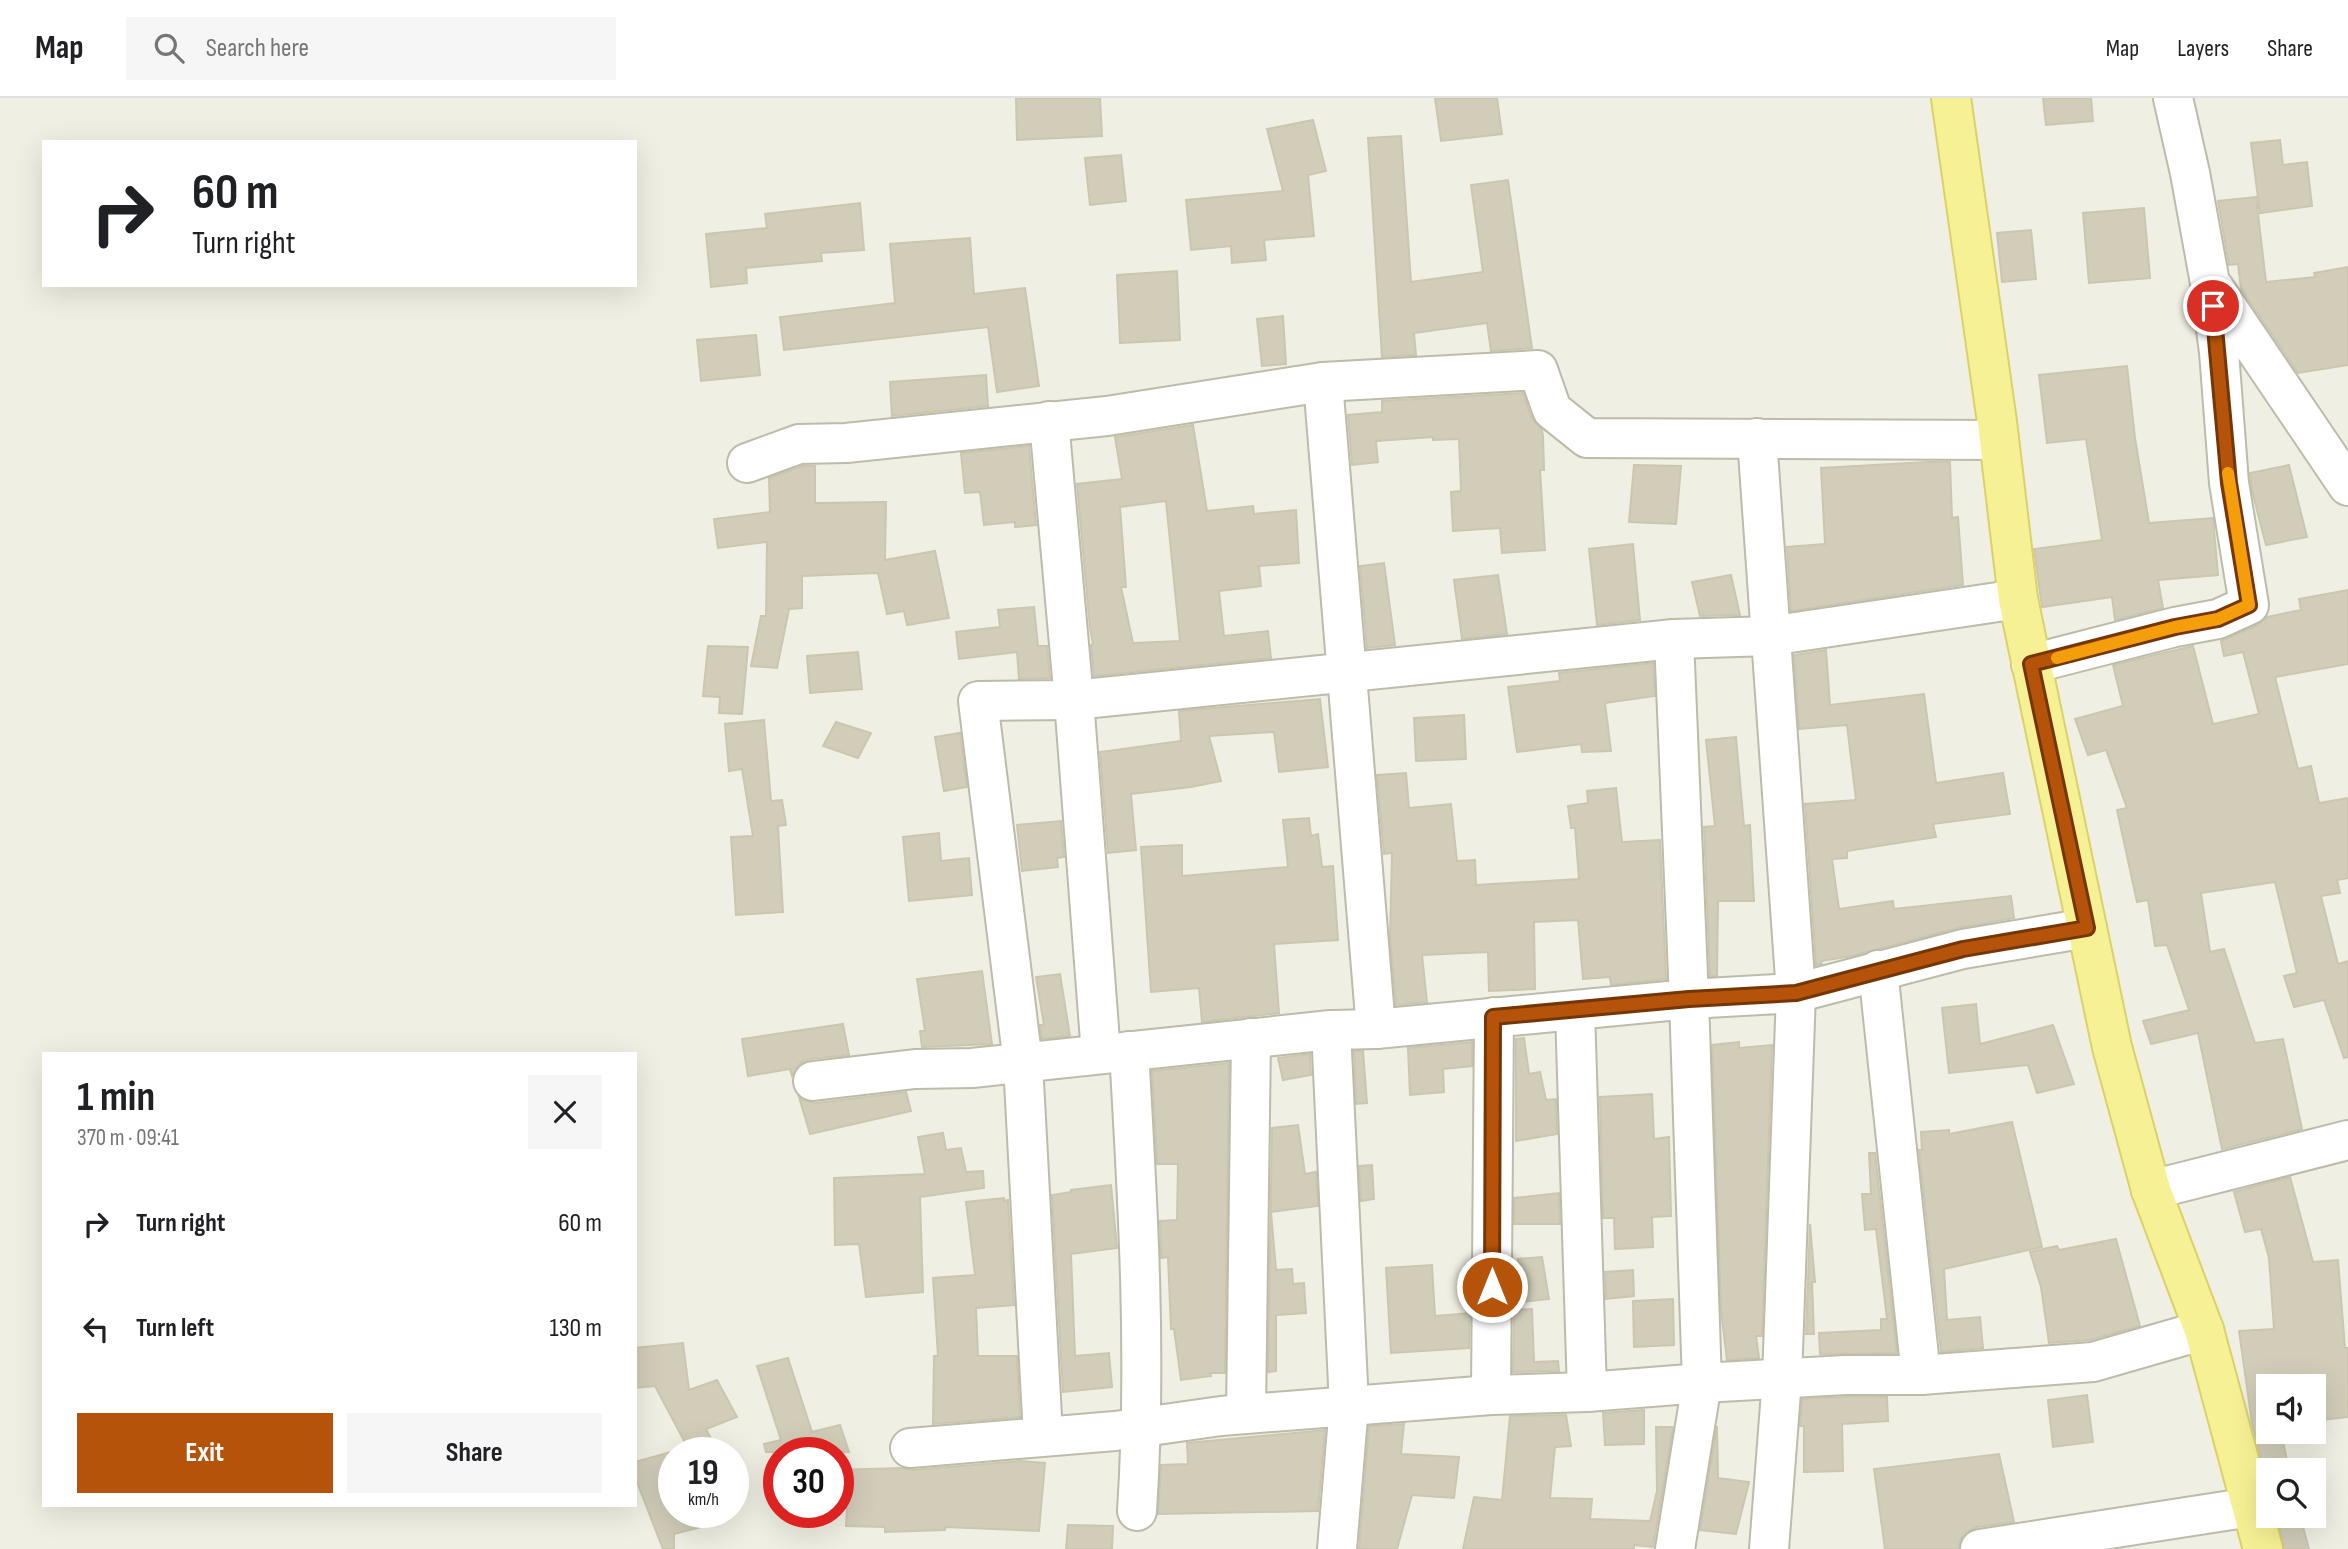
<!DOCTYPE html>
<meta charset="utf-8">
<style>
:root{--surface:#fff;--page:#f6f6f6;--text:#202124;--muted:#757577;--line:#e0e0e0;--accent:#b45309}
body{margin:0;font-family:"Sofia Sans Condensed",sans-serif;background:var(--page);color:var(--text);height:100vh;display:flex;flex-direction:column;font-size:26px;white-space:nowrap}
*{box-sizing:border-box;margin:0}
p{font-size:23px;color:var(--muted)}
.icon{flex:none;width:38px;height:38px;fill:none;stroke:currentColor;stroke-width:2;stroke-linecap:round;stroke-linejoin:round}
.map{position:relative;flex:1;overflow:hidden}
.panel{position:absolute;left:42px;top:954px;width:595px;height:455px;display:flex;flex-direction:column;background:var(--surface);border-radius:0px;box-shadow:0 7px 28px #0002}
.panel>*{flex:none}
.banner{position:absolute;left:42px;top:42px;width:595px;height:147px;border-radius:0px;box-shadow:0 7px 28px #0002;background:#fff;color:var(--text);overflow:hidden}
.fabs{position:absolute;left:2256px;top:1276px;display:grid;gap:14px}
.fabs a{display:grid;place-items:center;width:70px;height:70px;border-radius:0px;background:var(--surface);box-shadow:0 7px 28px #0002;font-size:35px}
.speed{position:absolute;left:658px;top:1339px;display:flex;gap:14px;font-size:35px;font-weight:700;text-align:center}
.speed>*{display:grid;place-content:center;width:91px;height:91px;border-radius:50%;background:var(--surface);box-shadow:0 7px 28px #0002;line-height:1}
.speed small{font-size:18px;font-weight:400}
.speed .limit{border:10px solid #d22;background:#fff;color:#111}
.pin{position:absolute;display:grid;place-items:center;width:60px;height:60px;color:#fff;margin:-30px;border:4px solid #fff;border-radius:50%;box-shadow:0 2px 7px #0007}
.me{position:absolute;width:77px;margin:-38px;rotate:0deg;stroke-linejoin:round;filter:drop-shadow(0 0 5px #0008)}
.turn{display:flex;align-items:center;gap:24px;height:147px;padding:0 35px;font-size:32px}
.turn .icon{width:91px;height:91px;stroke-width:2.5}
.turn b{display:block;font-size:49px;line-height:60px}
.round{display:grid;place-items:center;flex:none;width:74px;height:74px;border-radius:0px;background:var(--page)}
.headline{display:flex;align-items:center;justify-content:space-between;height:119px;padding:0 35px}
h1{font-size:42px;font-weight:700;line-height:52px}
.cta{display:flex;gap:14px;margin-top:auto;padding:14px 35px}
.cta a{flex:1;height:80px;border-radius:0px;background:var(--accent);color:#fff;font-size:28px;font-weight:700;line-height:80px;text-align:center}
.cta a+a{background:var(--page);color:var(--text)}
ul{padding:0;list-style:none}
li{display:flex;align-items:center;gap:21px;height:105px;padding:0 35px}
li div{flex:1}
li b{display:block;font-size:26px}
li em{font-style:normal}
header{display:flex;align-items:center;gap:42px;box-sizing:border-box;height:98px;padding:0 35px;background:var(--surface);border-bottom:2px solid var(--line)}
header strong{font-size:33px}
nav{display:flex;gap:38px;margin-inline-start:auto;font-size:24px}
.search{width:490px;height:63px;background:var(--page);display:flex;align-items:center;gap:18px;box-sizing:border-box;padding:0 24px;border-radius:0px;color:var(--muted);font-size:26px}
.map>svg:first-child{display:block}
</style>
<header>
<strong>Map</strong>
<div class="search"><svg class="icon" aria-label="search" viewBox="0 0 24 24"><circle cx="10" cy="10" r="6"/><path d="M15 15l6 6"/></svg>Search here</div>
<nav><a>Map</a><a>Layers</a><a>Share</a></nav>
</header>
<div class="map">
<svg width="2348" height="1451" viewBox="0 0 2348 1451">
<rect width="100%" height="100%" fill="#f0efe3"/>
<g fill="#d1cdb9" stroke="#cbc6ad" stroke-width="2" fill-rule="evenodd">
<path d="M 1016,0 L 1100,0 L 1102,38 L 1017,42 Z"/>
<path d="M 1435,0 L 1497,0 L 1502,36 L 1441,43 Z"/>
<path d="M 2043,0 L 2091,0 L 2093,23 L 2046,27 Z"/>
<path d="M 1313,22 L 1326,73 L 1308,77 L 1314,138 L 1264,142 L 1266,162 L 1232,165 L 1231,148 L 1191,152 L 1186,102 L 1283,93 L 1267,31 Z"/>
<path d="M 1401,38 L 1411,184 L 1483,174 L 1471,87 L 1508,82 L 1532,250 L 1491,253 L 1487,225 L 1414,235 L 1416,257 L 1382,259 L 1368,40 Z"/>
<path d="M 2280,42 L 2283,67 L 2307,64 L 2312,108 L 2260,115 L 2251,45 Z"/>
<path d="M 1121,57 L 1126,103 L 1090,107 L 1085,60 Z"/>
<path d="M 2256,99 L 2266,184 L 2315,179 L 2314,175 L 2348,169 L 2348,267 L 2298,275 L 2241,191 L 2238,166 L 2229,167 L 2218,103 Z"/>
<path d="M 860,105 L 864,152 L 821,155 L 822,163 L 746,170 L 747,185 L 711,189 L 706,136 L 767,130 L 765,116 Z"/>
<path d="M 2144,110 L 2150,180 L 2089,185 L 2083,115 Z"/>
<path d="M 2031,132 L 2036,181 L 2002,184 L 1997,135 Z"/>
<path d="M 970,140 L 974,196 L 1025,190 L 1039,288 L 997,294 L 988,229 L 784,252 L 780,219 L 895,205 L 890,146 Z"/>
<path d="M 1177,173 L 1180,242 L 1120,245 L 1117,177 Z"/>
<path d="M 1283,218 L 1286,266 L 1262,268 L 1257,221 Z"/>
<path d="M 756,237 L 760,277 L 701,283 L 697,242 Z"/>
<path d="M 2127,268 L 2135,340 L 2149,425 L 2213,420 L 2218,477 L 2158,482 L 2163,510 L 2115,522 L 2112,499 L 2042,509 L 2034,451 L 2102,442 L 2086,341 L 2047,345 L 2039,277 Z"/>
<path d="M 986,277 L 988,308 L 892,318 L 890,284 Z"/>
<path d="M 1523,295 L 1531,319 L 1542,332 L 1543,338 L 1544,372 L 1540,372 L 1545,452 L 1502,455 L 1500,430 L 1453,433 L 1451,394 L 1461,393 L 1459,341 L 1433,342 L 1433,339 L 1376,343 L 1378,364 L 1352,367 L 1348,317 L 1382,314 L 1382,303 Z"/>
<path d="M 1193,327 L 1207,413 L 1253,408 L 1254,416 L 1296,412 L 1299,465 L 1259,468 L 1261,488 L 1219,493 L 1224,538 L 1268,533 L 1271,560 L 1094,578 L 1091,547 L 1093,546 L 1090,530 L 1077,386 L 1122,381 L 1115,339 ZM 1166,403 L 1180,543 L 1133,545 L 1121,489 L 1126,489 L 1120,409 Z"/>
<path d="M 1029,348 L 1036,427 L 1015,429 L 1015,424 L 984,427 L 980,394 L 965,395 L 961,355 Z"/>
<path d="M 1928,364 L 1950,364 L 1952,420 L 1958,419 L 1963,487 L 1791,513 L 1787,449 L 1825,446 L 1821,370 Z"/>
<path d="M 1634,367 L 1681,368 L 1676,426 L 1629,424 Z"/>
<path d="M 2289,367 L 2307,439 L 2266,447 L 2252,393 L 2250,375 Z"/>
<path d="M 803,368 L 815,368 L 815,405 L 886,404 L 885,462 L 935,453 L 949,520 L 907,527 L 904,513 L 887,516 L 878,475 L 802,478 L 802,510 L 789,511 L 777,570 L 751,568 L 761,518 L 766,518 L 767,444 L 718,450 L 714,421 L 770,414 L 769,380 Z"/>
<path d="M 1633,446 L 1640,522 L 1597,527 L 1589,451 Z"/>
<path d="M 1384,465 L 1395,547 L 1367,550 L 1360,468 Z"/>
<path d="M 1498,477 L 1507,536 L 1462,541 L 1454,482 Z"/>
<path d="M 1731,477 L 1740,517 L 1700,518 L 1692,484 Z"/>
<path d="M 2348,492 L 2348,566 L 2275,579 L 2298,671 L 2311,668 L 2319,705 L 2348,700 L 2348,780 L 2337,782 L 2340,795 L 2321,798 L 2338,866 L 2348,863 L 2348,959 L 2344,960 L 2324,902 L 2294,909 L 2284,878 L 2297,875 L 2275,784 L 2201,795 L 2210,854 L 2224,851 L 2255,945 L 2283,941 L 2302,1031 L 2222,1051 L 2198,935 L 2151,946 L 2143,923 L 2189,912 L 2167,847 L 2155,848 L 2148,802 L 2137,804 L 2117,712 L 2127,710 L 2106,652 L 2088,657 L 2075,621 L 2123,608 L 2113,567 L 2193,548 L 2213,626 L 2259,616 L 2243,554 L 2224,558 L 2221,543 L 2258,527 L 2267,519 L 2301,512 L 2299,501 Z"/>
<path d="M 1034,509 L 1038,548 L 1047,548 L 1050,580 L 1019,581 L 1017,554 L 959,561 L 956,534 L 1000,529 L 998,512 Z"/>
<path d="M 708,548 L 748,549 L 742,616 L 719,615 L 720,599 L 703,598 Z"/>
<path d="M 1826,552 L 1830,607 L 1924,596 L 1936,685 L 2003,675 L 2010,716 L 1933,726 L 1936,739 L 1847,753 L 1847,760 L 1832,761 L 1839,811 L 1893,803 L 1894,811 L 2011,798 L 2014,820 L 1958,830 L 1852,858 L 1821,863 L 1822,866 L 1816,867 L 1805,706 L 1856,702 L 1847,627 L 1799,631 L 1794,557 Z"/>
<path d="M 858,554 L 862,591 L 810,595 L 807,558 Z"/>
<path d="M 1653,565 L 1655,598 L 1605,605 L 1611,653 L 1582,654 L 1581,646 L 1517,654 L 1508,589 L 1560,583 L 1559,575 Z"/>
<path d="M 1320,601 L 1328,669 L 1279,674 L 1274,634 L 1209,638 L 1221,683 L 1191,689 L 1131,696 L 1136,752 L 1108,755 L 1100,654 L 1181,643 L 1179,613 Z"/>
<path d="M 1464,617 L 1466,661 L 1416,663 L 1414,620 Z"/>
<path d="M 764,622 L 771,703 L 782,702 L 786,727 L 778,728 L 783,814 L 736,817 L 731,739 L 753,738 L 742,671 L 729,673 L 725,626 Z"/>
<path d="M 836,624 L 871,635 L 858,660 L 823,648 Z"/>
<path d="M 960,635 L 967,689 L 944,693 L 935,639 Z"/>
<path d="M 1736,639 L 1744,728 L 1750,727 L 1754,803 L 1718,803 L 1717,878 L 1710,878 L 1704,729 L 1715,728 L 1706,642 Z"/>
<path d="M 1406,675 L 1409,710 L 1451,706 L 1457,763 L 1475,762 L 1476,787 L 1579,781 L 1575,730 L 1571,730 L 1568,708 L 1588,705 L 1587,693 L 1616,690 L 1622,744 L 1660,742 L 1666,881 L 1611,887 L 1610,879 L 1583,881 L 1578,822 L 1534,824 L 1535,891 L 1489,893 L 1488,854 L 1422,857 L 1427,904 L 1396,907 L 1390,840 L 1392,755 L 1384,756 L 1377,677 Z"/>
<path d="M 1309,720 L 1311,738 L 1318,736 L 1322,769 L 1333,768 L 1338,842 L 1274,846 L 1279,915 L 1202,924 L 1199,890 L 1151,894 L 1141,749 L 1182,747 L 1182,778 L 1288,769 L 1283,722 Z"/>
<path d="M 1061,723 L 1064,759 L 1057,760 L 1058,769 L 1022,773 L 1017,727 Z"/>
<path d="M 939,735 L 941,763 L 969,760 L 972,797 L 909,803 L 903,739 Z"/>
<path d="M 982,873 L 992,946 L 922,949 L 920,933 L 925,933 L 917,881 Z"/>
<path d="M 1060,876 L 1070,938 L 1042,941 L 1040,927 L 1044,927 L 1036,879 Z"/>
<path d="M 1976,906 L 1980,946 L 2053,927 L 2074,986 L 2037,995 L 2028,967 L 1949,975 L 1942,910 Z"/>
<path d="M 843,926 L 849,957 L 810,961 L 799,966 L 792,978 L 790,971 L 748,978 L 742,941 Z"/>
<path d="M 1524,940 L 1529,976 L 1540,974 L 1546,1002 L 1556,1001 L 1557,1036 L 1516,1043 L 1516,941 Z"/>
<path d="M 1472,944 L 1472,968 L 1443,971 L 1444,994 L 1410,997 L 1408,950 Z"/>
<path d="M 1739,944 L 1739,950 L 1772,947 L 1762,1238 L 1756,1238 L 1759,1260 L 1727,1262 L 1721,1213 L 1712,947 Z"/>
<path d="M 1354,953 L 1363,953 L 1367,1005 L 1356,1006 Z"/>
<path d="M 1310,956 L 1311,977 L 1283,982 L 1278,960 Z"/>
<path d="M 1229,965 L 1225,1275 L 1210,1275 L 1211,1278 L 1181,1282 L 1174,1231 L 1171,1231 L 1168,1159 L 1161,1160 L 1160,1123 L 1177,1122 L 1178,1066 L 1157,1066 L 1152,973 Z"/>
<path d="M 906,994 L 911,1013 L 810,1036 L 799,999 L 805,1003 L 816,1005 Z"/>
<path d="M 1652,996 L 1654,1041 L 1669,1039 L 1671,1118 L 1652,1119 L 1653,1149 L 1615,1151 L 1614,1120 L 1603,1120 L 1600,999 Z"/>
<path d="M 2012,1024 L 2042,1149 L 1944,1171 L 1947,1222 L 1980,1219 L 1983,1250 L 1941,1254 L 1919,1052 L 1922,1052 L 1921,1034 L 1949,1032 L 1949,1036 Z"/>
<path d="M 1298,1027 L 1305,1076 L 1316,1074 L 1318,1108 L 1271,1114 L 1276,1172 L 1292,1171 L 1293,1186 L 1304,1185 L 1306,1215 L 1276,1217 L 1276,1273 L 1268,1274 L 1272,1030 Z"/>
<path d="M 943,1035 L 946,1052 L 961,1050 L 966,1074 L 983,1073 L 984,1090 L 920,1099 L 923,1194 L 866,1199 L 859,1146 L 835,1147 L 834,1080 L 925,1076 L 918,1039 Z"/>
<path d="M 1869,1055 L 1875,1055 L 1897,1255 L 1820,1256 L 1819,1235 L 1881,1232 L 1881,1221 L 1887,1221 L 1876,1131 L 1865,1132 L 1862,1096 L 1871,1096 Z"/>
<path d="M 1372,1067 L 1374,1101 L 1361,1103 L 1359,1068 Z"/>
<path d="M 2290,1079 L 2313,1164 L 2338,1162 L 2345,1250 L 2348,1250 L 2348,1319 L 2322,1322 L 2317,1284 L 2268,1288 L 2268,1334 L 2281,1334 L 2289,1372 L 2264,1372 L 2252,1325 L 2239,1233 L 2274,1231 L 2269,1160 L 2261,1131 L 2245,1134 L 2234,1094 Z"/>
<path d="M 1111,1087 L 1117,1150 L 1071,1156 L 1075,1258 L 1109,1255 L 1112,1289 L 1063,1294 L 1052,1097 L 1071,1094 L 1071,1092 Z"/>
<path d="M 1559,1095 L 1560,1126 L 1514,1126 L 1514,1100 Z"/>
<path d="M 1004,1100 L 1004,1103 L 1008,1102 L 1014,1207 L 976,1210 L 978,1258 L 1017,1258 L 1020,1319 L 933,1326 L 934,1258 L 938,1258 L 933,1180 L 975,1177 L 966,1104 Z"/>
<path d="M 1810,1126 L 1815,1184 L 1812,1184 L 1814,1236 L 1806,1236 Z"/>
<path d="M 2116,1141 L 2140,1228 L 2089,1242 L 2049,1245 L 2041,1189 L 2030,1154 L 2057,1148 L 2059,1152 Z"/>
<path d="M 1542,1159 L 1549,1201 L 1514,1205 L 1514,1180 L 1520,1180 L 1518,1161 Z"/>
<path d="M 1432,1167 L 1435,1218 L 1470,1215 L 1469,1250 L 1391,1255 L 1386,1170 Z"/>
<path d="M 1633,1172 L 1634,1198 L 1606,1201 L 1605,1174 Z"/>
<path d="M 1673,1201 L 1674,1247 L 1634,1249 L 1633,1203 Z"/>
<path d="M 1532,1211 L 1534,1264 L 1558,1263 L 1559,1273 L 1513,1274 L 1514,1212 Z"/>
<path d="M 683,1245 L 689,1292 L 717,1282 L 737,1319 L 706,1331 L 718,1354 L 690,1354 L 655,1288 L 635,1290 L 635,1250 Z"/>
<path d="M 788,1260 L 812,1334 L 840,1327 L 849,1354 L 766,1354 L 764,1346 L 781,1342 L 757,1268 Z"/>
<path d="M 2087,1297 L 2093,1344 L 2053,1349 L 2048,1302 Z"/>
<path d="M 1846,1299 L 1887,1299 L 1888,1323 L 1842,1326 L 1843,1373 L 1804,1374 L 1804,1328 L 1800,1328 L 1802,1301 Z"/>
<path d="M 1644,1312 L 1644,1346 L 1605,1347 L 1603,1315 Z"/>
<path d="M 1566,1317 L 1571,1348 L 1555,1349 L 1550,1400 L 1592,1401 L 1590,1421 L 1650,1423 L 1657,1393 L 1656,1329 L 1673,1329 L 1653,1449 L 1634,1447 L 1634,1451 L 1463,1451 L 1474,1399 L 1502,1402 L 1510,1318 Z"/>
<path d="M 1404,1326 L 1401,1356 L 1459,1359 L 1454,1400 L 1412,1397 L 1397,1451 L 1359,1451 L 1369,1328 Z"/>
<path d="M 1717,1328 L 1718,1380 L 1749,1384 L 1736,1436 L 1700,1432 Z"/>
<path d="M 1325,1332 L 1318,1413 L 1158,1416 L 1161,1367 L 1188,1366 L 1187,1345 Z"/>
<path d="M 674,1353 L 674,1414 L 727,1414 L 728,1422 L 674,1436 L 674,1451 L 663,1451 L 635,1379 L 635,1364 Z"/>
<path d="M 1999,1356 L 2014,1424 L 1977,1429 L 1967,1434 L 1960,1442 L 1959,1451 L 1885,1451 L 1874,1371 Z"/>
<path d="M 1020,1363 L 1045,1365 L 1039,1433 L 945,1429 L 945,1432 L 885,1434 L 885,1429 L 846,1428 L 847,1410 L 838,1410 L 838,1372 L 901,1370 L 912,1372 Z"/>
<path d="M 2277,1418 L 2300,1418 L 2309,1451 L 2284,1451 Z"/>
<path d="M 1068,1427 L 1113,1428 L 1112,1451 L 1066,1451 Z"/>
</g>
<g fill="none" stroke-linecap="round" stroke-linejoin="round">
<defs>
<g id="minor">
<path d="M 2214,190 L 2348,388"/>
<path d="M 1323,284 L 1376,931"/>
<path d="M 1049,323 L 1074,602 L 1101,956"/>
<path d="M 1757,340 L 1796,895 L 1782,1281 L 1769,1451"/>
<path d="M 747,365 L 799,346 L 846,345 L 1107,318 L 1323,284 L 1538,272 L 1552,312 L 1587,340 L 1999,342"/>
<path d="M 1674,541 L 1689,901 L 1702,1285 L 1675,1451"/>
<path d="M 2031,566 L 2175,529 L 2218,521 L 2249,507 L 2229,385 L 2219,254 L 2210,185 L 2190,75 L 2173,0"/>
<path d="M 1878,872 L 1921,1277"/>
<path d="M 1575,913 L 1587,1294"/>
<path d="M 1331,932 L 1349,1307 L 1337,1451"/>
<path d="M 1129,953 C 1138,1106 1147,1260 1137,1413"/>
<path d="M 813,983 L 915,971 L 972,970 L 1331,932 L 1376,931 L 1689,901 L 1796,895 L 1963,851 L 2087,830"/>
<path d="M 2151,1092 L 2348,1042"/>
<path d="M 1491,1297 L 1494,919"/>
<path d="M 1246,1315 L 1251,940"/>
<path d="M 1043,1338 L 1023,965 L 978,603 L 1074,602 L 1674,541 L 1770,538 L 2018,501"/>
<path d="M 910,1350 L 1115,1333 L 1221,1318 L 1491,1297 L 1587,1294 L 1702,1285 L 1845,1277 L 1921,1277 L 2093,1264 L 2204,1232"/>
<path d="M 1980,1451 L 2251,1409"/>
</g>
<path id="major" d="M 1951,0 L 1997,324 L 2018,501 L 2112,949 L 2151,1092 L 2204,1232 L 2263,1451"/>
</defs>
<use href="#minor" stroke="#bdbba9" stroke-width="42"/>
<use href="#major" stroke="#dad267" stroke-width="42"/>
<use href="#minor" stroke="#fff" stroke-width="38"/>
<use href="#major" stroke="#f7f195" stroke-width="38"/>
</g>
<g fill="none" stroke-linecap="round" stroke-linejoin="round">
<defs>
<path id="route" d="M 1492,1189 L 1493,919 L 1689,901 L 1796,895 L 1963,851 L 2087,830 L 2031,566 L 2175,529 L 2218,521 L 2249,507 L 2229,385 L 2213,208"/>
</defs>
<use href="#route" stroke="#753606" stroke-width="18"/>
<use href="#route" stroke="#b45309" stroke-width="12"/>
<path stroke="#f59e0b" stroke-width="12" d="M 2057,560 L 2175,529 L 2218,521 L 2249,507 L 2228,375"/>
</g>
</svg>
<div class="fabs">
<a><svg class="icon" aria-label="sound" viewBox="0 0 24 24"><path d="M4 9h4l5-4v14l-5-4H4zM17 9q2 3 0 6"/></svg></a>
<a><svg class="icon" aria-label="search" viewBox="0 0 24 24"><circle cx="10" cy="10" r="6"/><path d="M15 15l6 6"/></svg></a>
</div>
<div class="speed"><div>19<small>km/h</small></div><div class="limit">30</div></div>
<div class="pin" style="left:2213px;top:208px;background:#d93025"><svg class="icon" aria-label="arrive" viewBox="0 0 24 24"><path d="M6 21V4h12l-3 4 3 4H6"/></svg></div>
<svg class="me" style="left:1492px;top:1189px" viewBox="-20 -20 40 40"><circle r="17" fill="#b45309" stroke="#fff" stroke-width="3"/><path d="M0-11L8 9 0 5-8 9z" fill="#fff"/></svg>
<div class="banner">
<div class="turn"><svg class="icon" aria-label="right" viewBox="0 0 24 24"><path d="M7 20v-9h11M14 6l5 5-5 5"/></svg><div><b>60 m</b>Turn right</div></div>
</div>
<section class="panel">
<div class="headline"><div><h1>1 min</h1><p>370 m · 09:41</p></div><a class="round"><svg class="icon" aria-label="close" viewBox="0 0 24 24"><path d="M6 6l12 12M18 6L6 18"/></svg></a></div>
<ul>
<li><svg class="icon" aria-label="right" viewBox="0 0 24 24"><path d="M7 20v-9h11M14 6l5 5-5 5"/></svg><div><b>Turn right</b></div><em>60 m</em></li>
<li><svg class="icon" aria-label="left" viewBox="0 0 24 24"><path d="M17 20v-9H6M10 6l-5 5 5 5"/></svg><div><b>Turn left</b></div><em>130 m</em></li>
</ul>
<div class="cta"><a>Exit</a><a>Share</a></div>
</section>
</div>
